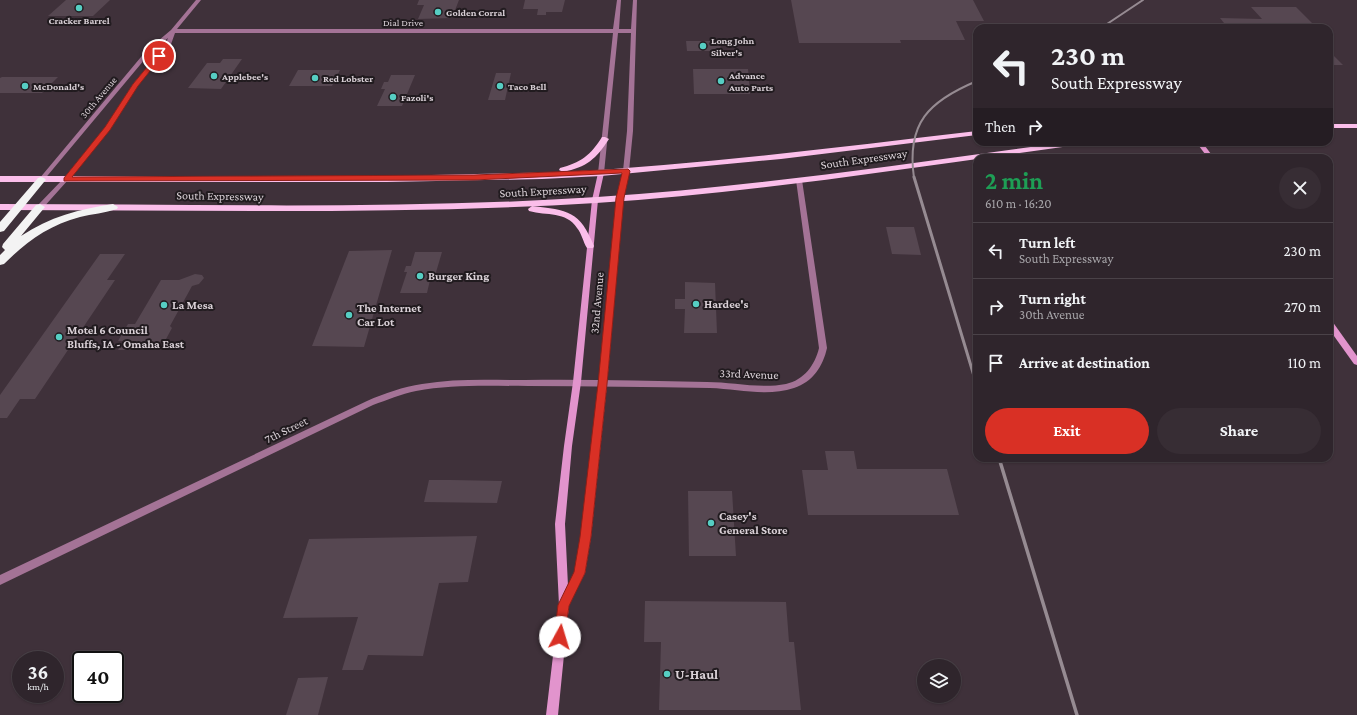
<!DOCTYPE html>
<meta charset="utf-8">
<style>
:root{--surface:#2f252c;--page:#372d34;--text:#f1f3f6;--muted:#a7a5a9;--line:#4a4248;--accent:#d93025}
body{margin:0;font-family:"Crimson Pro",serif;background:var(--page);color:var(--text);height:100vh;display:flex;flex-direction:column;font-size:15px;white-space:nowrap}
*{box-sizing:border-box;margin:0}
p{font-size:13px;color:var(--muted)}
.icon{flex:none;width:22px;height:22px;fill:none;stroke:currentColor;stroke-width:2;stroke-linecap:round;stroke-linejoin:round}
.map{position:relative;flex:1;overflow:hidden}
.sheet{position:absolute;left:973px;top:154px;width:360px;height:308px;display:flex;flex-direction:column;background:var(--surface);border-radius:12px;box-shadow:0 1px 3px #0004,0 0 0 1px var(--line)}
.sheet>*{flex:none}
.hud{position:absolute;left:973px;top:24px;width:360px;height:122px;border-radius:12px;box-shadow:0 1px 3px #0004,0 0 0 1px var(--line);background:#2f252c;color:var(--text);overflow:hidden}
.fabs{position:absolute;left:917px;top:659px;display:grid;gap:8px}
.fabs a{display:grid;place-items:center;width:44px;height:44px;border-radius:50%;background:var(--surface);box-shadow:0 1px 3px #0004,0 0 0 1px var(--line);font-size:20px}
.speed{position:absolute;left:12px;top:651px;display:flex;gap:8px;font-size:20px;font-weight:700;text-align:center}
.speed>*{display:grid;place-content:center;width:52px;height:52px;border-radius:50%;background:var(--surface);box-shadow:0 1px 3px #0004,0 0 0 1px var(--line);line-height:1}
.speed small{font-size:10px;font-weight:400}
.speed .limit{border:2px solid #111;border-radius:6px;background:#fff;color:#111}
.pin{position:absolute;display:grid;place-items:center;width:34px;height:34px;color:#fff;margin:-17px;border:2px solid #fff;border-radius:50%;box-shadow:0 1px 4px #0007}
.me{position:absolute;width:44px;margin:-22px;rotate:6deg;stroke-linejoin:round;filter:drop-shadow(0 0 3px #0008)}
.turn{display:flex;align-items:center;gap:14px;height:84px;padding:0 12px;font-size:18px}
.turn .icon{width:52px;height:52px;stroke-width:2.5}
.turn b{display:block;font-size:28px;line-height:34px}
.then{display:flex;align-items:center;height:38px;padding:0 12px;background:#0003;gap:8px;font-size:15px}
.round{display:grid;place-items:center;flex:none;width:42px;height:42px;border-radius:21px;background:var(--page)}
.overview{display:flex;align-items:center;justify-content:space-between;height:68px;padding:0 12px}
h1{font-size:24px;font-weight:700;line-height:30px;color:#1e9e55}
.button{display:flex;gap:8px;margin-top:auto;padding:8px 12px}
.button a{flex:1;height:46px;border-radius:24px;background:var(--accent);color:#fff;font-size:16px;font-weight:700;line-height:46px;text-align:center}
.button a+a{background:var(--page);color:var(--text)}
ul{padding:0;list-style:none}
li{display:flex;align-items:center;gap:12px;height:56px;padding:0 12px;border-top:1px solid var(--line)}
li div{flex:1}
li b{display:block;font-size:15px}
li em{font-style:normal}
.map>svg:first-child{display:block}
</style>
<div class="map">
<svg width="1357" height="715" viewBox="0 0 1357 715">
<rect width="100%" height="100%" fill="#3f313a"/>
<g fill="#564751">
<path d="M 66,0 L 110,0 L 93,16 L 48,16 Z"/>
<path d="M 419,0 L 459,0 L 452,18 L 418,19 L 424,5 L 417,5 Z"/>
<path d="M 525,0 L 565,0 L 562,12 L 546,12 L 546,15 L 537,15 L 538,9 L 523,9 Z"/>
<path d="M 791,0 L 973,0 L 984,21 L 956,21 L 965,40 L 900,40 L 901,43 L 799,43 Z"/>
<path d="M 1251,7 L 1296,7 L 1317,28 L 1228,28 L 1220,18 L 1262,19 Z"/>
<path d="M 686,41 L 720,41 L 721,51 L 687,51 Z"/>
<path d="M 1329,51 L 1343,65 L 1329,65 Z"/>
<path d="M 223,59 L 242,59 L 221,89 L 188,88 L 207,63 L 220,63 Z"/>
<path d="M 693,69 L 748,69 L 750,94 L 694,94 Z"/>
<path d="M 298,70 L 340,70 L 332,86 L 289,86 Z"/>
<path d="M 496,73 L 511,73 L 505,100 L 488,100 Z"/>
<path d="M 391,75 L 415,75 L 402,106 L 377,106 L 385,89 L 381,89 L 384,82 L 388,82 Z"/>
<path d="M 2,77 L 58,77 L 42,93 L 0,93 L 0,78 Z"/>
<path d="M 886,227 L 914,227 L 921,255 L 892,254 Z"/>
<path d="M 392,250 L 364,347 L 312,346 L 349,251 Z"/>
<path d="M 415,252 L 442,252 L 434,279 L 430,280 L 427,293 L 400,293 L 407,272 L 404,272 L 406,266 L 411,266 Z"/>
<path d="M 100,254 L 125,254 L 107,280 L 115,280 L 35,399 L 20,399 L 7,418 L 0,418 L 0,395 Z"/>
<path d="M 195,274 L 202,275 L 204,278 L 199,284 L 192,286 L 170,326 L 172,328 L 166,339 L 161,341 L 156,350 L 118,350 L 124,341 L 118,341 L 128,324 L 135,324 L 161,280 L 179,280 Z"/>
<path d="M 685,282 L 715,283 L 717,333 L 684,333 L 685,309 L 675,309 L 675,299 L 685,299 Z"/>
<path d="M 825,451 L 854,451 L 857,469 L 947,469 L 959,515 L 808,515 L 802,470 L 828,470 Z"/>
<path d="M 429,480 L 451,480 L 502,481 L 497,503 L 424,502 Z"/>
<path d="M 688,491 L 732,491 L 736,556 L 689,556 Z"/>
<path d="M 477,536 L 468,582 L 439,583 L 423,656 L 368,655 L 363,670 L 342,670 L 358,617 L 283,618 L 309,539 Z"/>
<path d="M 645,601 L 786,602 L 789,642 L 794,642 L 801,710 L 659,710 L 661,642 L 644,642 Z"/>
<path d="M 328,677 L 318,715 L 286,715 L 298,678 Z"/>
</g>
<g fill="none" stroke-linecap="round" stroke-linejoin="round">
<g fill="#a47396" fill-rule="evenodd">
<path d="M 196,0 L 201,0 L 177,29 L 613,29 L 617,0 L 621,0 L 619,29 L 631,29 L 633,0 L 637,0 L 633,131 L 629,171 L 626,173 L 623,171 L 627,131 L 631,33 L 618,33 L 604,173 L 601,175 L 598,173 L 613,33 L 175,33 L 170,47 L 137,86 L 110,129 L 68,180 L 42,209 L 38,209 L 38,205 L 64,178 L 106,127 L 133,84 L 164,47 L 168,38 L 150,53 L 43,181 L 39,181 L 39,179 L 146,51 L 171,30 Z"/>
<path d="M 799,178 L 802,180 L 827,348 C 823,366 813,382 794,388 C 767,397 738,389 710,388 C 649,387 589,386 528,386 C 491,386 452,384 416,391 C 401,394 387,400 373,405 L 0,585 L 0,575 L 367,401 C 385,393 403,387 422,384 C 456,378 491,380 525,380 C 586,379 647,381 707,382 C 733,382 760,389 786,384 C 804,380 815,365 819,348 L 796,180 Z"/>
</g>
<g fill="#e294cd" fill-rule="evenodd">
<path d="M 1196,142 L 1202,142 L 1214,158 L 1208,158 Z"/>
<path d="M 626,169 L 629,171 L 623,198 L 607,384 L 591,537 L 585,573 L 569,605 L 558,715 L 546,715 L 559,605 L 555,524 L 564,446 L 573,382 L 592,200 L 598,173 L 601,171 L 603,172 L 604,173 L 598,200 L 581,382 L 572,446 L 565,524 L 568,586 L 575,572 L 581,537 L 599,384 L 617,198 L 623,171 Z"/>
<path d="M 1329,320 L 1332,321 L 1357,356 L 1357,365 L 1354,364 L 1329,329 Z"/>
</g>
<g fill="#fbbeea" fill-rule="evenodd">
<rect x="1329" y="124" width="28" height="4"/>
<path d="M 977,131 L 977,135 L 781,159 L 601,176 L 542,179 L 387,182 L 0,182 L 0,176 L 387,176 L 563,172 L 559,170 L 560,168 C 580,163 591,155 602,137 L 605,137 L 609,139 C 596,159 587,167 563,172 C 702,165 839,147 977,131 Z"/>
<path d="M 1067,142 L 1088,142 L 1084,144 C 922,166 760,192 596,203 C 397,215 199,210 0,210 L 0,204 C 199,204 398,210 597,197 C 754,187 910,163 1067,142 Z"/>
<path d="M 532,206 C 568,210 580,211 594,246 L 593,248 L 587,248 C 583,242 582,234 577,228 C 566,211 547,216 529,211 L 528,209 Z"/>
</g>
<g fill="#f3f3f3" fill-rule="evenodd">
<path d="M 41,177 L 44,178 L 46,180 L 44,182 L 4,231 L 0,232 L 0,222 L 38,178 Z"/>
<path d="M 40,204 L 45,207 L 21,236 C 49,217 80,209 113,204 L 118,207 L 117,209 C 105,213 92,214 80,217 C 49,225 26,242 4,264 L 0,265 L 0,255 L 5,250 L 2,247 L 3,244 L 36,205 Z"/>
</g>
<g stroke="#968b92" stroke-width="2">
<path d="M 1101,28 L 1143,0"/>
<path d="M 914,178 C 906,123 929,101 977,81"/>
</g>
<path stroke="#968b92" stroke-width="3" d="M 914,177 L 977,386"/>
<path stroke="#968b92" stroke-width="3.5" d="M 999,458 L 1077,715"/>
</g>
<path fill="#d93025" stroke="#8d1f18" d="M 157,55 L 162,56 L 138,86 L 110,130 L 72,177 L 474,175 L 628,169 L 630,171 L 624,198 L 607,384 L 591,537 L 585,573 L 569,606 L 564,641 L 560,643 L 556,641 L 554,637 L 558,605 L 574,572 L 580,537 L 598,384 L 616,198 L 622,173 L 474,180 L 64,181 L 64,178 L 105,127 L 133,84 Z"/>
<g fill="#56cec3" stroke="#211b1f" stroke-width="1.5">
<circle cx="79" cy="8" r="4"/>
<circle cx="438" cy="12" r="4"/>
<circle cx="703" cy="46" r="4"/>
<circle cx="214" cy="76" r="4"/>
<circle cx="315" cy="78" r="4"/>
<circle cx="721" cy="81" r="4"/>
<circle cx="25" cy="86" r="4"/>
<circle cx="500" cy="86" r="4"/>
<circle cx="393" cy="97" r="4"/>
<circle cx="420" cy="276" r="4"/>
<circle cx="696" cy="304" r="4"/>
<circle cx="164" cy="305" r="4"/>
<circle cx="349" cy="315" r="4"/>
<circle cx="59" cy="337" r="4"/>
<circle cx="711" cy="523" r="4"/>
<circle cx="667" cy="674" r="4"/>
</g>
<g text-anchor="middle" stroke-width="4" stroke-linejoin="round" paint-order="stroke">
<g font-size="10" font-weight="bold" fill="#dad1d7" stroke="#211b1f" text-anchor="start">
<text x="446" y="16">Golden Corral</text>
<text x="79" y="24" text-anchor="middle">Cracker Barrel</text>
<text x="711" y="44">Long John<tspan x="711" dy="12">Silver's</tspan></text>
<text x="729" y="79">Advance<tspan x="729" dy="12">Auto Parts</tspan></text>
<text x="222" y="80">Applebee's</text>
<text x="323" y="82">Red Lobster</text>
<text x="33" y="90">McDonald's</text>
<text x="508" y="90">Taco Bell</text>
<text x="401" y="101">Fazoli's</text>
</g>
<g font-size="10" fill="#dad1d7" stroke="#211b1f">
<text x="403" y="26">Dial Drive</text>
<text transform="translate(98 97) rotate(-50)" y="4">30th Avenue</text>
</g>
<g font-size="12" fill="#dad1d7" stroke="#211b1f">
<text transform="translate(864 159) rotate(-8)" y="4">South Expressway</text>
<text transform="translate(543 191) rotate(-3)" y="4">South Expressway</text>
<text transform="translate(220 196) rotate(1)" y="4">South Expressway</text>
<text transform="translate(597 303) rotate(-85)" y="4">32nd Avenue</text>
<text transform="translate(749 374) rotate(2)" y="4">33rd Avenue</text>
<text transform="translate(286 430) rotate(-26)" y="4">7th Street</text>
</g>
<g font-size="12" font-weight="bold" fill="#dad1d7" stroke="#211b1f" text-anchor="start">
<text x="428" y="280">Burger King</text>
<text x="704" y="308">Hardee's</text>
<text x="172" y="309">La Mesa</text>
<text x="357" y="312">The Internet<tspan x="357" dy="14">Car Lot</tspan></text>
<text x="67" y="334">Motel 6 Council<tspan x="67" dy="14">Bluffs, IA - Omaha East</tspan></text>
<text x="719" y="520">Casey's<tspan x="719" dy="14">General Store</tspan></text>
</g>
<g font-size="14" font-weight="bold" fill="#dad1d7" stroke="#211b1f" text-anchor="start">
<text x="675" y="679">U-Haul</text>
</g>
</g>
</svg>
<div class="fabs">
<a><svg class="icon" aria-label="layers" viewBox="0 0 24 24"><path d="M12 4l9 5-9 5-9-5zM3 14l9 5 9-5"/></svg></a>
</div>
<div class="speed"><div>36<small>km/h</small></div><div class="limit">40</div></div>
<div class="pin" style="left:159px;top:56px;background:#d93025"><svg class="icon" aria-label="arrive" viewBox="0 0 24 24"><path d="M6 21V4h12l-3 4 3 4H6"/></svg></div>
<svg class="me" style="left:560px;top:637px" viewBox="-20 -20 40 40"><circle r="19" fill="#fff"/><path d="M0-13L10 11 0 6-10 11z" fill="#d93025"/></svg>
<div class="hud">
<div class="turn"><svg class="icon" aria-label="left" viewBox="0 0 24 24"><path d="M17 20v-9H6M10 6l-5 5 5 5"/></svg><div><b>230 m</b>South Expressway</div></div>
<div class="then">Then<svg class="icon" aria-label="right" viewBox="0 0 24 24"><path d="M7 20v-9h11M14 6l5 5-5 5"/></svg></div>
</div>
<section class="sheet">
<div class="overview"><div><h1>2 min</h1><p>610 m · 16:20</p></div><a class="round"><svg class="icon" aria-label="close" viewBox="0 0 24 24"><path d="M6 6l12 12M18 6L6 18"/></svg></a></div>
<ul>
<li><svg class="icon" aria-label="left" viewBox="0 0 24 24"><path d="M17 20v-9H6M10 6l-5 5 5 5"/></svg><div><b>Turn left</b><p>South Expressway</p></div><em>230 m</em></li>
<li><svg class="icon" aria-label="right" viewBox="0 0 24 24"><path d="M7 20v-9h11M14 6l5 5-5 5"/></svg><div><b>Turn right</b><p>30th Avenue</p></div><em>270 m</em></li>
<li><svg class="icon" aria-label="arrive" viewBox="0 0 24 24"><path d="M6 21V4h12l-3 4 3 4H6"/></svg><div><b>Arrive at destination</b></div><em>110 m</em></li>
</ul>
<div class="button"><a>Exit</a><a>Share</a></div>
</section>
</div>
